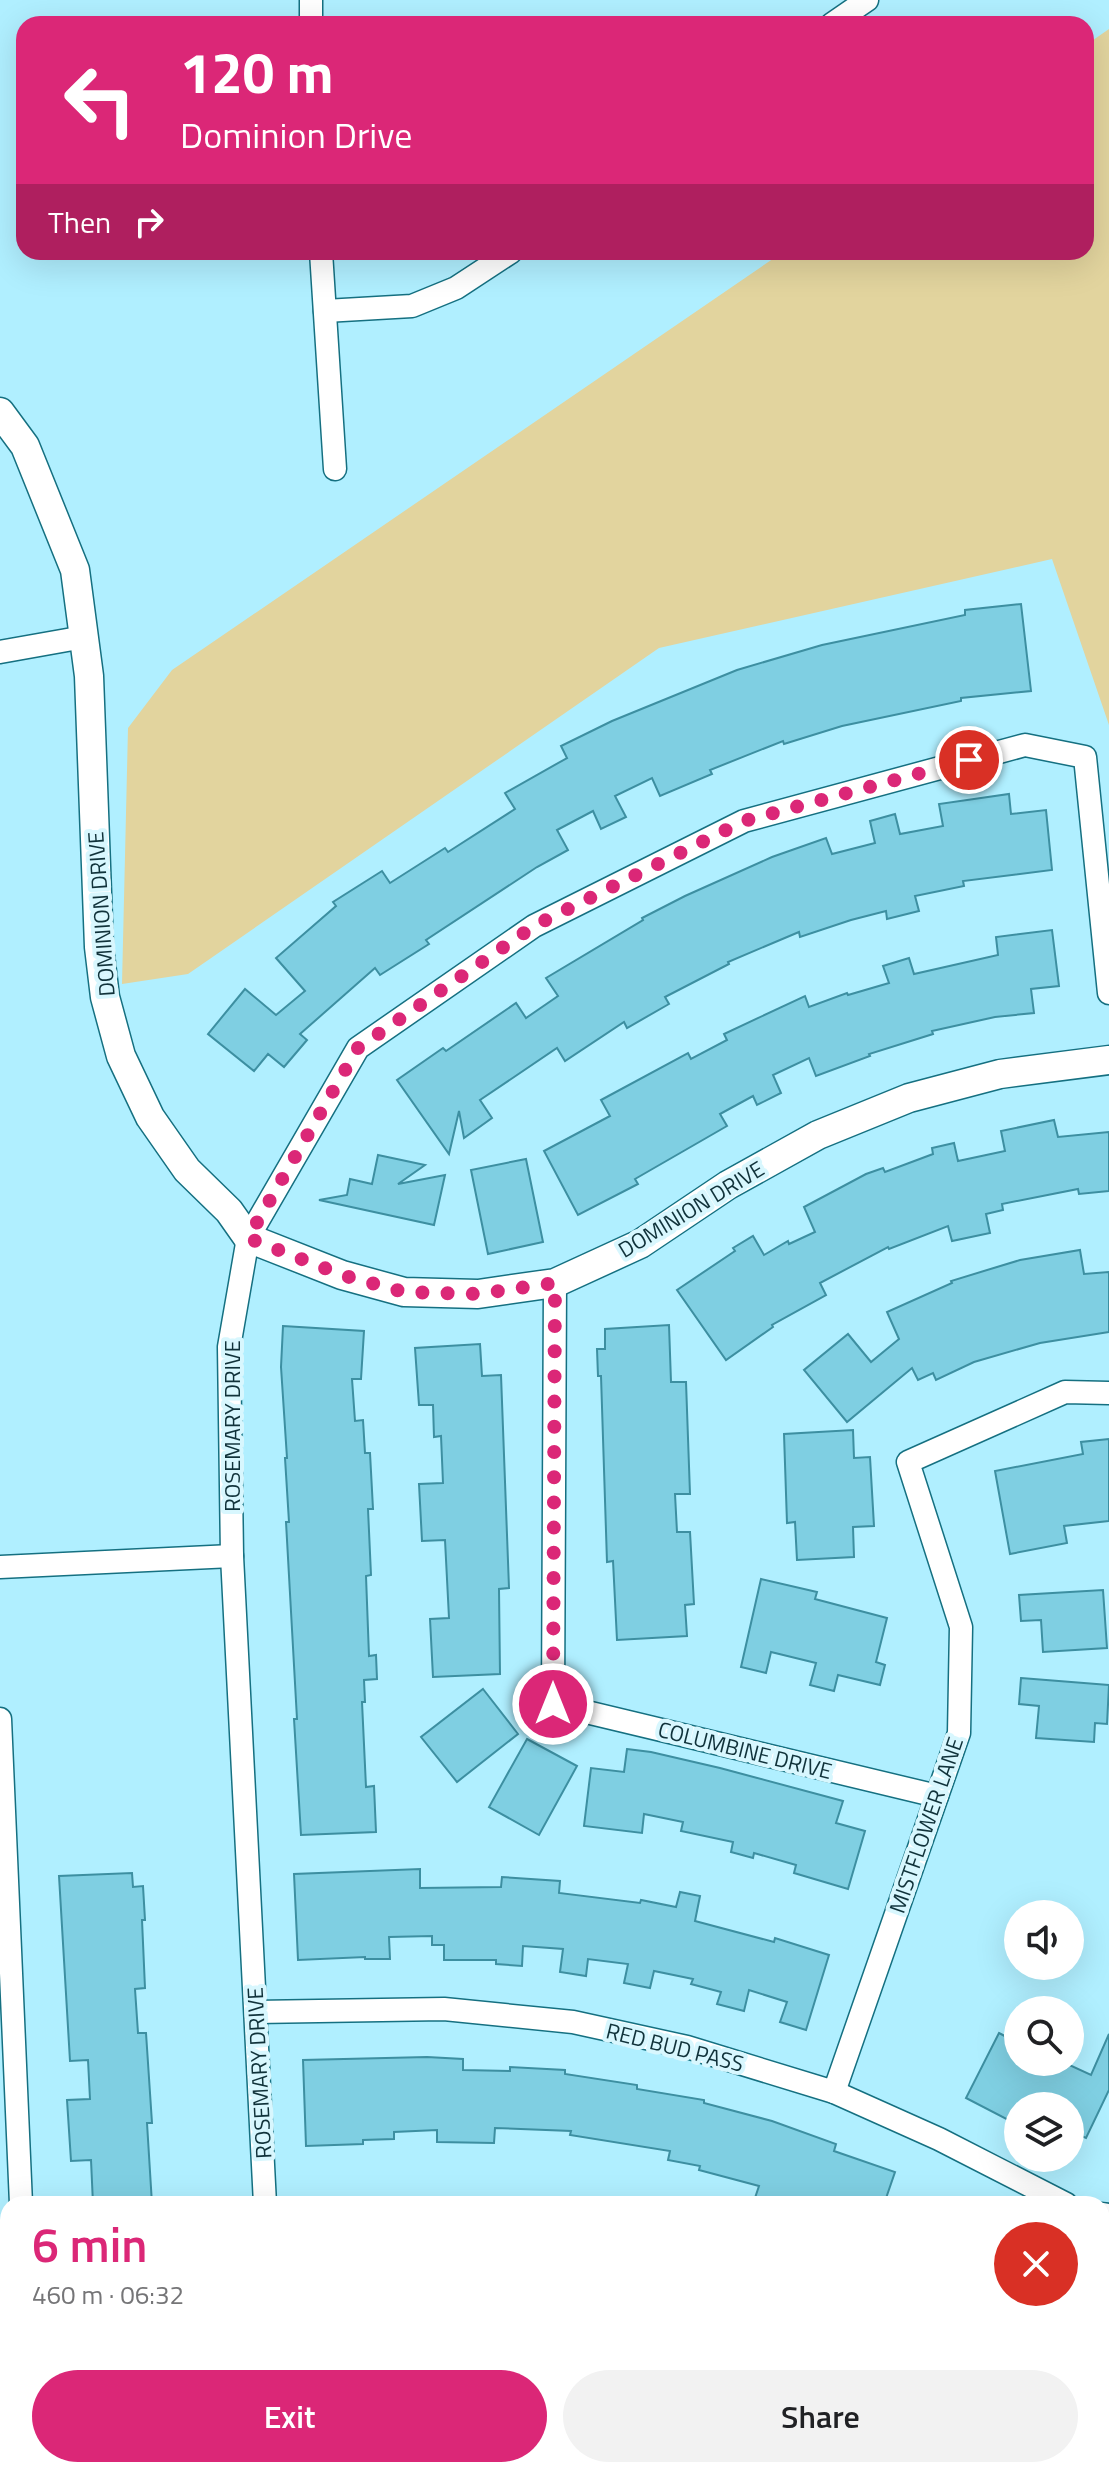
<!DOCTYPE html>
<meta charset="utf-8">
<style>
:root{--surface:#fff;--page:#f2f2f2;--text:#202124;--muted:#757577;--accent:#db2777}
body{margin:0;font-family:"Titillium Web",sans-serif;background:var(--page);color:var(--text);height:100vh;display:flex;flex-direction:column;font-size:30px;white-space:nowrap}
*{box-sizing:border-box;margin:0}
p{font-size:26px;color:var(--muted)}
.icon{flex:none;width:44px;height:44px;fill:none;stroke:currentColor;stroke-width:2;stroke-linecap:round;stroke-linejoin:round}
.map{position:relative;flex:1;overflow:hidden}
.details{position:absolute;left:0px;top:2196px;width:1110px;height:282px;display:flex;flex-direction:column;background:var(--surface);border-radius:24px 24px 0 0;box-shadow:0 8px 32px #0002}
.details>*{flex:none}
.hud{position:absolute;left:16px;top:16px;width:1078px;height:244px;border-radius:24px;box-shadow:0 8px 32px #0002;background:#db2777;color:#fff;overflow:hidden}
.fabs{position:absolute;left:1004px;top:1900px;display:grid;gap:16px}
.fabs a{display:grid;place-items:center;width:80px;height:80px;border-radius:50%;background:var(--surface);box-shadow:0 8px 32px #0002;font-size:40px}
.pin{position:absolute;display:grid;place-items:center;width:68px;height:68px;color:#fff;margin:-34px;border:4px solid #fff;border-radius:50%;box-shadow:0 2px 8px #0007}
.me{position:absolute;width:88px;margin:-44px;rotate:0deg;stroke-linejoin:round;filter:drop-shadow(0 0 6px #0008)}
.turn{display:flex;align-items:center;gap:28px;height:168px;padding:0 32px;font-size:36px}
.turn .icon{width:104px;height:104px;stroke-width:2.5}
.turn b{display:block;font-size:56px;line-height:68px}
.then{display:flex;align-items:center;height:76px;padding:0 32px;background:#0003;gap:16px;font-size:30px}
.round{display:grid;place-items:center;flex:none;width:84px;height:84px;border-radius:42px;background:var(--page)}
.overview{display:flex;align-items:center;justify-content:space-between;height:136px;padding:0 32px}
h1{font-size:48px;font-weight:600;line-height:60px;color:var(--accent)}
.action{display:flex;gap:16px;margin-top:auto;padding:16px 32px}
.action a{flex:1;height:92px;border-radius:48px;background:var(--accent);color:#fff;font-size:32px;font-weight:600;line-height:92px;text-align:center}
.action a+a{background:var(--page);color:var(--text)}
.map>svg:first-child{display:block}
</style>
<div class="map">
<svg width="1109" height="2477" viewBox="0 0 1109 2477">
<rect width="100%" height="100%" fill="#b0efff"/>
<path fill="#e2d49e" d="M 1109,29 L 1109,725 L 1052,559 L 659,648 L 188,974 L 122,984 L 128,728 L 172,670 L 783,252 L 1086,252 L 1086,45 Z"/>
<g fill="#7fcfe2" stroke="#3d8fa1" stroke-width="2">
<path d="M 1021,604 L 1031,691 L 961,698 L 961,701 L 842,726 L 784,744 L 783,741 L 710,770 L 712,774 L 660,796 L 652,778 L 615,796 L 626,817 L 601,829 L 593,811 L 557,830 L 568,850 L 537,867 L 426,940 L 429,944 L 380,975 L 375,968 L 300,1034 L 307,1040 L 284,1067 L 268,1054 L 254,1071 L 208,1034 L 245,989 L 276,1015 L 305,991 L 276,958 L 336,906 L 333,902 L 382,871 L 390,883 L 445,848 L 448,852 L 515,809 L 505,793 L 567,758 L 561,746 L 612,721 L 737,670 L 822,645 L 965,615 L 965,610 Z"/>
<path d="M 1009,794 L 1011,814 L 1046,810 L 1052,870 L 963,881 L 964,886 L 915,896 L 919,911 L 887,919 L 886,911 L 851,920 L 800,937 L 799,932 L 728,962 L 729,964 L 665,997 L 669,1004 L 627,1028 L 624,1022 L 565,1061 L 557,1048 L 480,1100 L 492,1118 L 464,1138 L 459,1111 L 449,1154 L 397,1080 L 443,1048 L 446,1051 L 516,1003 L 526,1018 L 558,996 L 546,978 L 643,920 L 642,918 L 685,896 L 772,857 L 826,838 L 832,854 L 875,843 L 870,821 L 895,814 L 900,834 L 943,826 L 939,804 Z"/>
<path d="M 1052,930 L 1059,986 L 1031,989 L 1034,1013 L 995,1017 L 932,1031 L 933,1034 L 869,1054 L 870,1056 L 816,1076 L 809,1058 L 773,1075 L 781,1093 L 757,1105 L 753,1096 L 720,1114 L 727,1126 L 635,1179 L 638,1184 L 578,1215 L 544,1151 L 610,1116 L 601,1100 L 688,1053 L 691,1059 L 727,1040 L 724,1034 L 805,996 L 809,1007 L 847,993 L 848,995 L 889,983 L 883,966 L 909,958 L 914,974 L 998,955 L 996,937 Z"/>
<path d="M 1054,1120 L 1058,1137 L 1109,1132 L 1109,1191 L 1079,1194 L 1078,1189 L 1002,1204 L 1003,1210 L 986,1214 L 990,1233 L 952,1241 L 948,1226 L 889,1249 L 888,1247 L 820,1283 L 826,1295 L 772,1325 L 773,1327 L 726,1360 L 677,1290 L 735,1251 L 733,1248 L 753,1236 L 764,1255 L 788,1241 L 789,1244 L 815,1232 L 804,1207 L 866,1174 L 883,1168 L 885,1172 L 933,1154 L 932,1148 L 954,1143 L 958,1161 L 1005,1151 L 1001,1131 Z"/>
<path d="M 378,1155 L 425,1165 L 398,1184 L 445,1175 L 434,1225 L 319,1200 L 347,1195 L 350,1179 L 372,1184 Z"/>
<path d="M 526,1159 L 543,1242 L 488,1254 L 471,1170 Z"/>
<path d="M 1080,1250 L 1084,1274 L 1109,1272 L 1109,1332 L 1040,1343 L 974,1362 L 936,1380 L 933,1373 L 918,1380 L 912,1368 L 847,1422 L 804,1370 L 848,1334 L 871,1362 L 899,1339 L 887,1312 L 952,1283 L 951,1281 L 1020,1260 Z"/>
<path d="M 669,1325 L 671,1382 L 686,1382 L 690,1494 L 675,1494 L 677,1532 L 690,1532 L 694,1604 L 685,1605 L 687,1636 L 617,1640 L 613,1561 L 607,1562 L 601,1376 L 598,1376 L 597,1349 L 605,1349 L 605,1329 Z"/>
<path d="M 283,1326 L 364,1331 L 361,1379 L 352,1379 L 355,1421 L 363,1420 L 365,1453 L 370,1453 L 373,1509 L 368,1509 L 371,1575 L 366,1576 L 369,1656 L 376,1655 L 377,1679 L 364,1680 L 365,1702 L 362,1702 L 366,1787 L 374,1786 L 376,1832 L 301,1835 L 294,1719 L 297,1719 L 286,1522 L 289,1522 L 285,1458 L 287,1458 L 281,1367 Z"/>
<path d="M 480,1344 L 482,1376 L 501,1375 L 509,1588 L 499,1589 L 500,1674 L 433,1677 L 430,1619 L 449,1618 L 445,1540 L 422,1541 L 419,1484 L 443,1483 L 441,1436 L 434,1437 L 433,1405 L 419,1405 L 415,1348 Z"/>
<path d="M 853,1430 L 854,1458 L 870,1457 L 874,1526 L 853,1527 L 854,1557 L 797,1560 L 795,1522 L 787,1523 L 784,1434 Z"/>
<path d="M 1109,1439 L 1109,1521 L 1064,1526 L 1067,1543 L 1010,1554 L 995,1471 L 1083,1454 L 1081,1442 Z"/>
<path d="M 761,1579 L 817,1592 L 815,1599 L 887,1618 L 876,1662 L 885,1665 L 880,1685 L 838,1675 L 834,1691 L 810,1685 L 816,1663 L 771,1652 L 766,1673 L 741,1667 Z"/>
<path d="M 1103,1590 L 1107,1648 L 1043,1652 L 1041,1620 L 1021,1621 L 1019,1595 Z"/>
<path d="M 1021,1678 L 1109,1685 L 1107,1724 L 1095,1723 L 1094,1742 L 1036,1738 L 1039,1706 L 1019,1704 Z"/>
<path d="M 483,1689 L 518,1734 L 457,1782 L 421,1737 Z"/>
<path d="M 527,1739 L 577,1766 L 539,1835 L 489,1807 Z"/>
<path d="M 627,1749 L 651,1752 L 720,1768 L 843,1801 L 836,1823 L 865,1831 L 848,1889 L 794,1873 L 796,1865 L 754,1853 L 753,1858 L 731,1852 L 733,1842 L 681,1831 L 683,1822 L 644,1814 L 642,1833 L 584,1826 L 591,1768 L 624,1772 Z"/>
<path d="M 420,1869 L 420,1888 L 501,1887 L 502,1877 L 560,1881 L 559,1893 L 640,1903 L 641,1900 L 676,1907 L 680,1892 L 700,1896 L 695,1921 L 774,1942 L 775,1938 L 829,1955 L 806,2030 L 780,2022 L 787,2002 L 749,1990 L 744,2011 L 717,2004 L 721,1992 L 691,1984 L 693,1979 L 654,1971 L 650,1988 L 624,1983 L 628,1964 L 588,1959 L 586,1976 L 560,1972 L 563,1949 L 523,1946 L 522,1966 L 496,1964 L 496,1960 L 444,1960 L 444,1945 L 432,1945 L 432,1936 L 389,1937 L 390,1959 L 365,1959 L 365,1957 L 298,1960 L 294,1874 Z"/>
<path d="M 132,1873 L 133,1887 L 143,1886 L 145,1920 L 142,1920 L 145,1988 L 135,1989 L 138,2033 L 146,2033 L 152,2123 L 147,2123 L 152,2204 L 93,2204 L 91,2160 L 71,2161 L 67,2100 L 90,2099 L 88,2060 L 70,2061 L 59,1876 Z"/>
<path d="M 999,2033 L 1018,2043 L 1018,2062 L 1063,2062 L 1091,2075 L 1109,2034 L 1109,2090 L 1086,2138 L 1070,2131 L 1070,2106 L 1018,2106 L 1016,2124 L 966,2098 Z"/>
<path d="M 427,2057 L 463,2059 L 463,2070 L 510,2071 L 510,2067 L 565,2070 L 565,2074 L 637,2085 L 637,2089 L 704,2100 L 704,2103 L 772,2121 L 836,2144 L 834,2151 L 895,2172 L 884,2204 L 797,2204 L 781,2198 L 779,2204 L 771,2204 L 755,2198 L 759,2186 L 699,2170 L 700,2166 L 668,2160 L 670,2151 L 570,2135 L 571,2131 L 495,2128 L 494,2143 L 437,2142 L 437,2130 L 394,2132 L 394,2139 L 363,2140 L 363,2144 L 306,2146 L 303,2060 Z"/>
</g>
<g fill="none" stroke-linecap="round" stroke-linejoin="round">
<defs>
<g id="minor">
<path d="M 311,0 L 311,24"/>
<path d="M 832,24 L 867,0"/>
<path d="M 321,252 L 335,469"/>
<path d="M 325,311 L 412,306 L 456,288 L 511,252"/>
<path d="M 0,652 L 84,637"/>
<path d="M 555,1283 L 553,1704 L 937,1796"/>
<path d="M 0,1567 L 232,1556"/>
<path d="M 0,1719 L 21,2204"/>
<path d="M 256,2012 L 444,2009 L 573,2022 L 687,2047 L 834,2092 L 939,2139 L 1066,2204"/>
<path d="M 834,2092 L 959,1733 L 961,1627 L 908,1462 L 1065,1392 L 1109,1393"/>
<path d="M 265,2204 L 232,1556 L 229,1347 L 248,1238 L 358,1048 L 534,926 L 744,821 L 1025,745 L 1085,757 L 1109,993"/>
<path d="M 1102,2214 L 1109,2215"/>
<path d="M 0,2349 L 8,2348"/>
<path d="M 21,2470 L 22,2477"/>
<path d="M 276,2470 L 276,2477"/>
<path d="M 878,2470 L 890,2477"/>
</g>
<path id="tertiary" d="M 0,412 L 25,446 L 75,570 L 89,676 L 99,947 L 105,997 L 121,1056 L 150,1117 L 187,1170 L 229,1211 L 248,1238 L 342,1275 L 404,1292 L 478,1294 L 555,1283 L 640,1244 L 728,1185 L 818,1135 L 909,1098 L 1000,1074 L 1109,1060"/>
</defs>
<use href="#minor" stroke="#157081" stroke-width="25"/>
<use href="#tertiary" stroke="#157081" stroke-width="31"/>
<use href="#minor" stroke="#fff" stroke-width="22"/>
<use href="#tertiary" stroke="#fff" stroke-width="28"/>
</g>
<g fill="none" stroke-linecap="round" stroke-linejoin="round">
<path stroke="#db2777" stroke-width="14" stroke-dasharray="0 25.2" d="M 553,1704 L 555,1283 L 478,1294 L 404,1292 L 342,1275 L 248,1238 L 358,1048 L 534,926 L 744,821 L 969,760"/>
</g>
<g text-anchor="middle" stroke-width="8" stroke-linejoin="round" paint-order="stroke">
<g font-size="22" fill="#10323a" stroke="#d8f7fe">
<text transform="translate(101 914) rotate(-94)" y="8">DOMINION DRIVE</text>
<text transform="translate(691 1209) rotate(-31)" y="8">DOMINION DRIVE</text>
<text transform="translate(232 1426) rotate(-90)" y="8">ROSEMARY DRIVE</text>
<text transform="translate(745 1750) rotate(14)" y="8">COLUMBINE DRIVE</text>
<text transform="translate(926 1825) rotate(-71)" y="8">MISTFLOWER LANE</text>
<text transform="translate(675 2047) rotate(14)" y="8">RED BUD PASS</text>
<text transform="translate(259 2073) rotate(-93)" y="8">ROSEMARY DRIVE</text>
</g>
</g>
</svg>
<div class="fabs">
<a><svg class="icon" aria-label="sound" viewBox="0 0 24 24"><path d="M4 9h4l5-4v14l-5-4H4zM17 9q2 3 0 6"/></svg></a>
<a><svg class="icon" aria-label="search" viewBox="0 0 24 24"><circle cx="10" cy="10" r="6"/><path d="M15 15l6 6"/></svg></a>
<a><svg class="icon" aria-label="layers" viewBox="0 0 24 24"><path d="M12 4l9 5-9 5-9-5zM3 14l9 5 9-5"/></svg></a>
</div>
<div class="pin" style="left:969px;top:760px;background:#d93025"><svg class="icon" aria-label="arrive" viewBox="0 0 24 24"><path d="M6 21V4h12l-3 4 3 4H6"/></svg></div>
<svg class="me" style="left:553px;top:1704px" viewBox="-20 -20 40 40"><circle r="17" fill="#db2777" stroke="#fff" stroke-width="3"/><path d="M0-11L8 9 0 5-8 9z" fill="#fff"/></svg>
<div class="hud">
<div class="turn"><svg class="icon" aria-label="left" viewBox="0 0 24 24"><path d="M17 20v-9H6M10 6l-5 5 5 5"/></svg><div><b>120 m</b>Dominion Drive</div></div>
<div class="then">Then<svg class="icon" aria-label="right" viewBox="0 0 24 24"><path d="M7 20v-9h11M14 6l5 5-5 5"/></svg></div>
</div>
<section class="details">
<div class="overview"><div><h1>6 min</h1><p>460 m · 06:32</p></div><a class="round" style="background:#d93025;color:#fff"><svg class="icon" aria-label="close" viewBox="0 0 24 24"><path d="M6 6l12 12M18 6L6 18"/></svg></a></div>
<div class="action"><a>Exit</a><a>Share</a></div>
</section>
</div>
